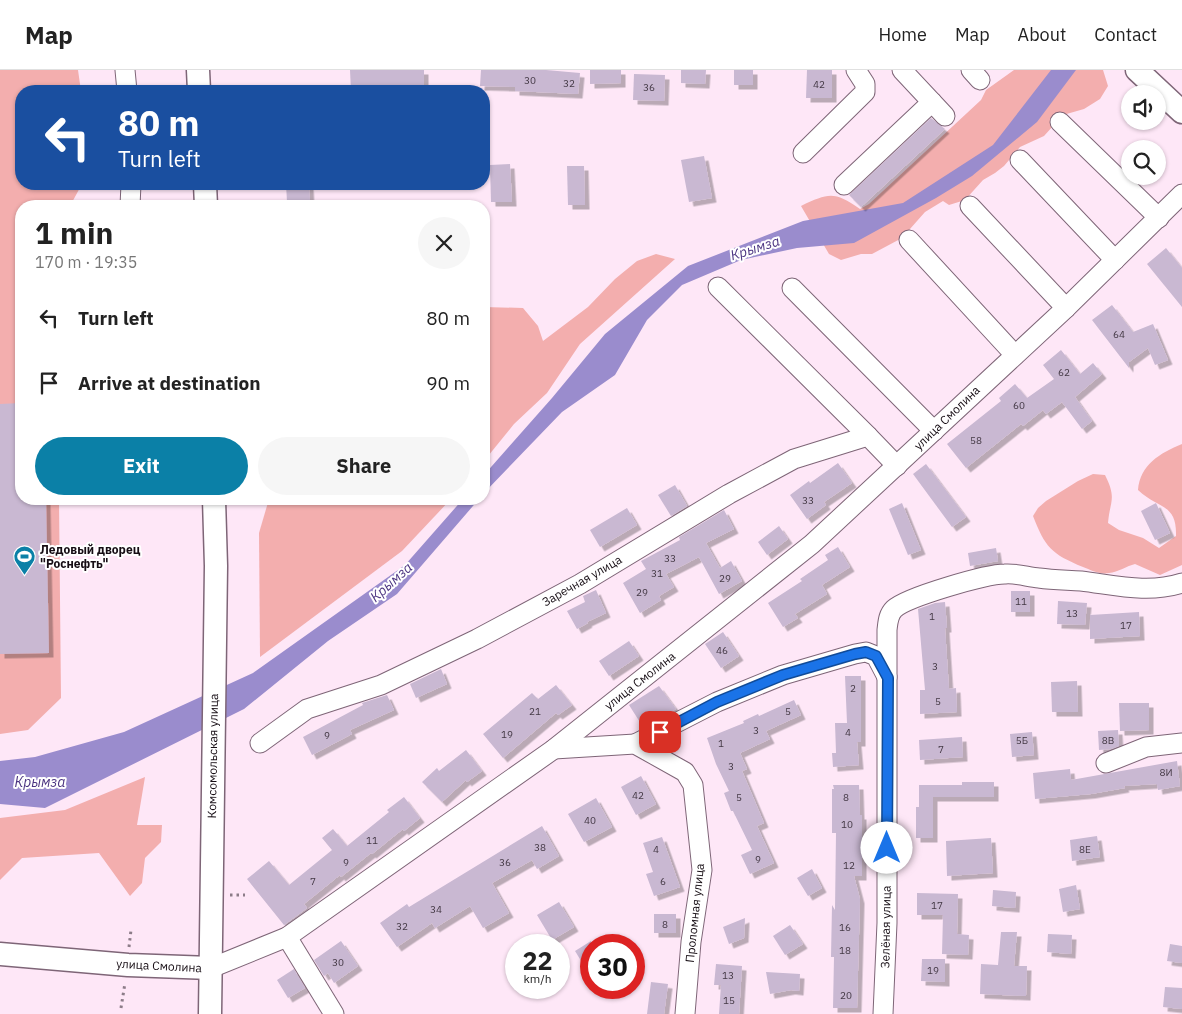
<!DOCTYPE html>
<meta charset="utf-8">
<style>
:root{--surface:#fff;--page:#f6f6f6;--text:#222;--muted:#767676;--line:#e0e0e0;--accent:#0b80a7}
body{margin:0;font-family:"IBM Plex Sans",sans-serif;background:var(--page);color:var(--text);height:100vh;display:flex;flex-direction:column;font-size:19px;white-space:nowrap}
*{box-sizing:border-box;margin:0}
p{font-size:16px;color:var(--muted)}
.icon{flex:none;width:28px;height:28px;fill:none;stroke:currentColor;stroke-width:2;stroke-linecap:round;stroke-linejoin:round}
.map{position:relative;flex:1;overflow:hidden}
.panel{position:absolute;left:15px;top:130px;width:475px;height:305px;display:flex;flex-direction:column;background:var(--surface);border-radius:20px;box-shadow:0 1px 4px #0004}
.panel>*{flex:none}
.top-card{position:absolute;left:15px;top:15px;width:475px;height:105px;border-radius:20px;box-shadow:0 1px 4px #0004;background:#1a4fa0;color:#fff;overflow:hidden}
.fabs{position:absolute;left:1121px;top:15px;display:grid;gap:10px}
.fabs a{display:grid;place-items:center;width:45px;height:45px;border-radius:50%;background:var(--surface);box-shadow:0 1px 4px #0004;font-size:25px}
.speed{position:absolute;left:505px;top:864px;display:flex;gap:10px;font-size:25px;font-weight:700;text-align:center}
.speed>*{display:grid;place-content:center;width:65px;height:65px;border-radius:50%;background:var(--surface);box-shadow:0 1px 4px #0004;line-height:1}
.speed small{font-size:12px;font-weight:400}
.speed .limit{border:8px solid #d22;background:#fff;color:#111}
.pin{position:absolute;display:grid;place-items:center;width:42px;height:42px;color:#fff;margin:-21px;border-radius:10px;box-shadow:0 2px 8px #0006}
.me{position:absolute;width:55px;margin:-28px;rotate:0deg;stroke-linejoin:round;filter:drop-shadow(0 0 4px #0008)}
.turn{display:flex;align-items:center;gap:18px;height:105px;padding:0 20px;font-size:22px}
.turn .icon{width:65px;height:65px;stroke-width:2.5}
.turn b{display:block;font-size:35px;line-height:42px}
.round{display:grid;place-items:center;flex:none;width:52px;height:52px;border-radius:26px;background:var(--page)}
.headline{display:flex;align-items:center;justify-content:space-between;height:85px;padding:0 20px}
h1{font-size:30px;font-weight:800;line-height:38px}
.button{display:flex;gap:10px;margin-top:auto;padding:10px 20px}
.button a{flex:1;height:58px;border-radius:30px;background:var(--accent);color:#fff;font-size:20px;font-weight:800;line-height:58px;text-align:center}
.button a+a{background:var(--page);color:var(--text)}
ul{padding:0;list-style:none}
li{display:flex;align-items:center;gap:15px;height:65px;padding:0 20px}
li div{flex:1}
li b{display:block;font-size:19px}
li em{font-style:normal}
header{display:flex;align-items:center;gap:30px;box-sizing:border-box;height:70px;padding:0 25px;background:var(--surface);border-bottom:1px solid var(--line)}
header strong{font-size:24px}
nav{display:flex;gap:28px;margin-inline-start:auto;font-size:18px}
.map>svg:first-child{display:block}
</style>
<header>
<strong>Map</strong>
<nav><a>Home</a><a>Map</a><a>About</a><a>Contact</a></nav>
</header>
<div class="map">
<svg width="1182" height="944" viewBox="0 0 1182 944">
<defs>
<filter id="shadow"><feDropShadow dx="4.5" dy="4.5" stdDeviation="0" flood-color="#0004"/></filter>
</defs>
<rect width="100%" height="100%" fill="#fee7f7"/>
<g fill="#f3aeae">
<path d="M 0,0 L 78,0 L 81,21 L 21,21 L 21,114 L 82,114 L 70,136 L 21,136 L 21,429 L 59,429 L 61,628 L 28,660 L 0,664 Z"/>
<path d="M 1014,0 L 1103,0 L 1108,16 L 1100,29 L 1084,39 L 1063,45 L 1044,66 L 1020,77 L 1004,96 L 995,103 L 983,110 L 965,130 L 949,135 L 943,131 L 925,142 L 902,168 L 872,184 L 861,184 L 841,190 L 829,184 L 801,136 C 829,123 834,121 860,139 L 869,134 L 981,30 L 986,20 Z"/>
<path d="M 656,184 L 675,189 L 580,274 L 547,323 L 514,354 L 484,391 L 484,237 L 523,238 L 538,256 L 543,271 L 588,237 L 615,209 L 637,191 Z"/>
<path d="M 1182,374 L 1182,495 L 1160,505 L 1135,494 C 1127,496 1118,502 1109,503 C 1100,505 1091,500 1083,497 C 1051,484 1045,477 1033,446 L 1038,438 L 1046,431 L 1078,411 L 1093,404 L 1105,405 C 1117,429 1110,430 1108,453 L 1119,460 L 1143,468 L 1159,478 L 1176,466 C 1177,433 1158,439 1138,420 C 1140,395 1160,383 1182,374 Z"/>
<path d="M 269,429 L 451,429 L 402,481 L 260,587 L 259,463 Z"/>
<path d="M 145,707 L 137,755 L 162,755 L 161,772 L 145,788 L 142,813 L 130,826 L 99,783 L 22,788 L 0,810 L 0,748 L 65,740 Z"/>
</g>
<g fill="#9a8ccd">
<path d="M 1051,0 L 1076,0 L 1037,52 L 972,106 L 936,128 L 854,173 L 797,178 L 741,190 L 682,215 L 647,250 L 615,305 L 562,342 L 484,423 L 484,405 L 552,328 L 605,264 L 688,196 L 803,151 L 903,133 L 993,75 Z"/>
<path d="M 463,429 L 479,429 L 397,524 L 328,571 L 244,639 L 45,738 L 0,734 L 0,691 L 35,687 L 124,662 L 253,603 L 405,495 Z"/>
</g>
<g fill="#c9b8d2" filter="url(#shadow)">
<path d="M 350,0 L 424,0 L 424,21 L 351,21 Z"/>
<path d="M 481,0 L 546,0 L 580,3 L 578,24 L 515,21 L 515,17 L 480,16 Z"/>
<path d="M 590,0 L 621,0 L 621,13 L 590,14 Z"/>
<path d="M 681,0 L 706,0 L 705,14 L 681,13 Z"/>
<rect x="734" y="0" width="19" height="15"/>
<path d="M 807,0 L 832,0 L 832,28 L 806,28 Z"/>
<path d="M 634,4 L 665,5 L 664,31 L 633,30 Z"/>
<path d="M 931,48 L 945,59 L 861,137 L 849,125 Z"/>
<path d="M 704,86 L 712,128 L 689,132 L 681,90 Z"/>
<path d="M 510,94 L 512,132 L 491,132 L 490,95 Z"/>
<path d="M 567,96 L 584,96 L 585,135 L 568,135 Z"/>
<path d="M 286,114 L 309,114 L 310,131 L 287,132 Z"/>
<path d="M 1166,178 L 1182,198 L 1182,237 L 1147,194 Z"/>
<path d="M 1112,235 L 1133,262 L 1153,254 L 1168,290 L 1155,295 L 1148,278 L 1129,292 L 1129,298 L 1092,250 Z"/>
<path d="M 1061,280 L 1080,304 L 1093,293 L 1102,304 L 1075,327 L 1092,351 L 1082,359 L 1062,332 L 1046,344 L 1043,340 L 1023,356 L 1021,354 L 966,398 L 947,374 L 1001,331 L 999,328 L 1015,314 L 1027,328 L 1054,309 L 1043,295 Z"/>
<path d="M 21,333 L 21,429 L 46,429 L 49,583 L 0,584 L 0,334 Z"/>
<path d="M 838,393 L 852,413 L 824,432 L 826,435 L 807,449 L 790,425 L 809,411 L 810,413 Z"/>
<path d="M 926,394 L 966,447 L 952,457 L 913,404 Z"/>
<path d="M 675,415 L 687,436 L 671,446 L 658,425 Z"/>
<path d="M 902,433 L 921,480 L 908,485 L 889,439 Z"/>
<path d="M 1156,433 L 1170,463 L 1155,470 L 1141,441 Z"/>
<path d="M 627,438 L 637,455 L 600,477 L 590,460 Z"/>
<path d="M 724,440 L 734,459 L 706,473 L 720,498 L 731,491 L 742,511 L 719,524 L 699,487 L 666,504 L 674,517 L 659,526 L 661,530 L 640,543 L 623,513 L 646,499 L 641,491 L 680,470 L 679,467 Z"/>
<path d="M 779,456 L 788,469 L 767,485 L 758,472 Z"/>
<path d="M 838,477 L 850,497 L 822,515 L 827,524 L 795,544 L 798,548 L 783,557 L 768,533 L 802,511 L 800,509 L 828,490 L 825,485 Z"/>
<path d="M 996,478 L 998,491 L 970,496 L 968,483 Z"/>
<path d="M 596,520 L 606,543 L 587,552 L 588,553 L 577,559 L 567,541 L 585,532 L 583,526 Z"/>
<rect x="1011" y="521" width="19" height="21"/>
<path d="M 1058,531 L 1087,533 L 1085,555 L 1057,554 Z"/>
<path d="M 945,532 L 947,558 L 945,558 L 949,619 L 956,618 L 957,642 L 920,644 L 920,620 L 925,620 L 918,539 L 935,533 Z"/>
<path d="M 1139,542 L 1140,566 L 1090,569 L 1090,545 Z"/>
<path d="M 723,562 L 739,586 L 721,598 L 705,574 Z"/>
<path d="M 629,571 L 639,586 L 609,606 L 599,591 Z"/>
<path d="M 441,599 L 447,614 L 416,628 L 410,614 Z"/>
<path d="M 845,606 L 861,606 L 861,672 L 857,672 L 859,695 L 833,697 L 832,683 L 836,683 L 835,653 L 847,653 Z"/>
<path d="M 1077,611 L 1078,642 L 1052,642 L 1051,612 Z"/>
<path d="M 556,615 L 572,635 L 558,645 L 556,643 L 503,688 L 483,664 L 532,623 L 538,629 Z"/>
<path d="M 659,616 L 676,639 L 643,657 L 629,635 Z"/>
<path d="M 387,625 L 394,640 L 350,660 L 352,664 L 312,685 L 303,667 L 363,635 L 362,633 Z"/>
<path d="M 794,630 L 801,645 L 766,661 L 770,669 L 740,683 L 747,699 L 742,701 L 764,753 L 757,756 L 774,793 L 750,804 L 741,785 L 752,780 L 733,741 L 731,741 L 724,723 L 729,721 L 716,694 L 707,668 L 744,653 L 743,651 L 758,644 L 759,646 Z"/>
<path d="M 1119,633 L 1149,633 L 1149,660 L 1120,661 Z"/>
<path d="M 1118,660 L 1119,676 L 1111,679 L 1099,680 L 1098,661 Z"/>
<path d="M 1032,662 L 1034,685 L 1012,687 L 1010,664 Z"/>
<path d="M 962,667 L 963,687 L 920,690 L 919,670 Z"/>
<path d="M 466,680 L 482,701 L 467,712 L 466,710 L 442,732 L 422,712 L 437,698 L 439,701 Z"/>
<path d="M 1177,691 L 1180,716 L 1158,720 L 1157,714 L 1124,716 L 1125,718 L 1091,724 L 1035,729 L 1033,703 L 1070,699 L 1071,710 Z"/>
<path d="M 641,706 L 656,734 L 636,745 L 621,717 Z"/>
<path d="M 962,712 L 994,712 L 994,727 L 933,727 L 933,768 L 916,768 L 916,737 L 919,737 L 919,715 L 962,715 Z"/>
<path d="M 833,715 L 859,715 L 860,745 L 862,745 L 862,806 L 854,806 L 860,829 L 857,938 L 833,938 L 834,887 L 831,887 L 832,835 L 835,840 L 836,763 L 832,763 L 832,719 L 834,719 Z"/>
<path d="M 404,727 L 420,748 L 404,761 L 403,759 L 372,784 L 371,783 L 341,807 L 340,805 L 304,834 L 307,838 L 284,855 L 247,809 L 269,791 L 289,815 L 332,780 L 322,768 L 333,759 L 347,776 L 389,742 L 387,740 Z"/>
<path d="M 596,728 L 612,757 L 584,772 L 568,744 Z"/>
<path d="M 542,756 L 559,786 L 537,799 L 532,790 L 492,813 L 509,843 L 483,858 L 470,836 L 435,858 L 432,853 L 397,877 L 380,853 L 407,834 L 409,837 Z"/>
<path d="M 1097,766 L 1100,787 L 1072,791 L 1070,770 Z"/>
<path d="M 662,767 L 680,817 L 654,826 L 646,804 L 653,802 L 643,773 Z"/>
<path d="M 991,768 L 993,803 L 947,806 L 946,771 Z"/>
<path d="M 812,799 L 822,818 L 808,826 L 797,808 Z"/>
<path d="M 1076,815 L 1080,839 L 1063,842 L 1059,819 Z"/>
<path d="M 993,820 L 1016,822 L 1015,838 L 992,836 Z"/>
<path d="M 917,823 L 958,824 L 957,864 L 969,865 L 968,885 L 942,884 L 943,845 L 917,845 Z"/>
<path d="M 559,832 L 574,857 L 552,870 L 537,845 Z"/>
<rect x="654" y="844" width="22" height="19"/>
<path d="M 745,848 L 744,868 L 729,874 L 723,857 Z"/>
<path d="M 790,855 L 803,874 L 785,885 L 773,866 Z"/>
<path d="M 1001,862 L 1017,862 L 1014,896 L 1027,896 L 1026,926 L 980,924 L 981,894 L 998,895 Z"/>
<path d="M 1048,864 L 1072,865 L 1071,884 L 1047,882 Z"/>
<path d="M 341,871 L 358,896 L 334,913 L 328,903 L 324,906 L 314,890 Z"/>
<path d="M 591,871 L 591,907 L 575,881 Z"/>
<path d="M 1170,874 L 1182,876 L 1182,893 L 1167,891 Z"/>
<path d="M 922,889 L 945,889 L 945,912 L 921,911 Z"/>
<path d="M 716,894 L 742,896 L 739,944 L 719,944 L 721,915 L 714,915 Z"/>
<path d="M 294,899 L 305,918 L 288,928 L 277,910 Z"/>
<path d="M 766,902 L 800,904 L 799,921 L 791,920 L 770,924 Z"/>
<path d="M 651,912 L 668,914 L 664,944 L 647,944 Z"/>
<path d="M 1165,917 L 1182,918 L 1182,939 L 1163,937 Z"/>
</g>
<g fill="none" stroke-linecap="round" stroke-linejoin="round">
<defs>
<g id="minor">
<path d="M 125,0 L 127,21"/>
<path d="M 902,0 L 945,46"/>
<path d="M 971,0 L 980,10"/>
<path d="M 1060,52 L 1159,148"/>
<path d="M 803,83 L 865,22 L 865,14 L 856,0"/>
<path d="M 1020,90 L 1115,190"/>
<path d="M 844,115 L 932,32"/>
<path d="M 130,136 L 131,114"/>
<path d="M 970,136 L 1066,238"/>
<path d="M 909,170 L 1015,285"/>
<path d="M 718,217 L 868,366"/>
<path d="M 792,218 L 934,361"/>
<path d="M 260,673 L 307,639 L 381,615 L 477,569 L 580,514 L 729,424 L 794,389 L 868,366 L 897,396"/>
<path d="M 635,674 L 717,632 L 783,605 L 855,584 L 866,582 L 876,586 L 887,607"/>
<path d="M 554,679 L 635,674 L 685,702 L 693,715 L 702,800 L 691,872 L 685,944"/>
<path d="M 1106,693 L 1146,677 L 1182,673"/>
<path d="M 287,867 L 334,944"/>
<path d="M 211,898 L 287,867 L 554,679 L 812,474 L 1066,238 L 1182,124"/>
<path d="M 883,944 L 887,853 L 887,560 C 888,552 888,545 894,539 C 907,527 986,504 1005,504 C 1016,503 1028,507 1039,508 C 1053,510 1067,510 1081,511 C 1115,515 1148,524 1182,513"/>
</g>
<g id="major">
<path d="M 198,0 L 199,21"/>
<path d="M 1137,0 L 1182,42"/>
<path d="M 205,114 L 206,136"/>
<path d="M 0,884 L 128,895 L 211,898"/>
<path d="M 210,944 L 216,496 L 214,429"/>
</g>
</defs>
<use href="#minor" stroke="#7e6577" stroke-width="21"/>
<use href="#major" stroke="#7e6577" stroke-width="25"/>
<g stroke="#8c7c88" stroke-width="3" stroke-dasharray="2.5 4" stroke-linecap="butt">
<path d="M 230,825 L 245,825"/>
<path d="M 129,877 L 131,860"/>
<path d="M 121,938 L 125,913"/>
</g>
<use href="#minor" stroke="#fff" stroke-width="19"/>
<use href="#major" stroke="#fff" stroke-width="22"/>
</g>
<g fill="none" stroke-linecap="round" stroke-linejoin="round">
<defs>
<path id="route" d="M 660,662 L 717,632 L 783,605 L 855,584 L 866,582 L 876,586 L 888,608 L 887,778"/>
</defs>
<use href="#route" stroke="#114b97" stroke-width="12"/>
<use href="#route" stroke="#1a73e8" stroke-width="9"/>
</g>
<defs>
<symbol id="stadium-pin" viewBox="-11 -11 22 30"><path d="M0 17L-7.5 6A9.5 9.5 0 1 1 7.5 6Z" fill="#0b80a7" stroke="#fff"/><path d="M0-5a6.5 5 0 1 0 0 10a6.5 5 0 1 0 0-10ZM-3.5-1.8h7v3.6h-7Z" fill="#fff"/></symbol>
</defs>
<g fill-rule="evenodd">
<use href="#stadium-pin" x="12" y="474" width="25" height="34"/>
</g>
<g text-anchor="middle" stroke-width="4" stroke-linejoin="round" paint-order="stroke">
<g font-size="10" fill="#433844">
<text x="530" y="14">30</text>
<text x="569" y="17">32</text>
<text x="819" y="18">42</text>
<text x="649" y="21">36</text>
<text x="1119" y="268">64</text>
<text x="1064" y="306">62</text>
<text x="1019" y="339">60</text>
<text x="976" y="374">58</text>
<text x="808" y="434">33</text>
<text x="670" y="492">33</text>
<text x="657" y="507">31</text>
<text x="725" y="512">29</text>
<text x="642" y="526">29</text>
<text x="1021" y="535">11</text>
<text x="1072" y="547">13</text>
<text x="932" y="550">1</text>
<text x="1126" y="559">17</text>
<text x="722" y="584">46</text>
<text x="935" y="600">3</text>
<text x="853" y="622">2</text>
<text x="938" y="635">5</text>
<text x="535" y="645">21</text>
<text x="788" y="645">5</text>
<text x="756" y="664">3</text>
<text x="848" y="666">4</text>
<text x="507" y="668">19</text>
<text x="327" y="669">9</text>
<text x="1022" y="674">5Б</text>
<text x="1108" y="674">8В</text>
<text x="721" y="677">1</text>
<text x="941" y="683">7</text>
<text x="731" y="700">3</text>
<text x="1166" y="706">8И</text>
<text x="638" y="729">42</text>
<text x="739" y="731">5</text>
<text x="846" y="731">8</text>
<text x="590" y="754">40</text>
<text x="847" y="758">10</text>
<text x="372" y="774">11</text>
<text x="540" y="781">38</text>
<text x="656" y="783">4</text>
<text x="1085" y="783">8Е</text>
<text x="758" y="793">9</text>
<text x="346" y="796">9</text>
<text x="505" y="796">36</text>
<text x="849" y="799">12</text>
<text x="313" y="815">7</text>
<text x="663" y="815">6</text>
<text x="937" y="839">17</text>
<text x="436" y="843">34</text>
<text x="665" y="858">8</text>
<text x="402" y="860">32</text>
<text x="845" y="861">16</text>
<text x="845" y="884">18</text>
<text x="338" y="896">30</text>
<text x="933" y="904">19</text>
<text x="728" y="909">13</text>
<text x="846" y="929">20</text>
<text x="729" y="934">15</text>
</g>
<g font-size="12" fill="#160d14" stroke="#fff">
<text transform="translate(947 348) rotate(-44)" y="4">улица Смолина</text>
<text transform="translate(582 511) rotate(-30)" y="4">Заречная улица</text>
<text transform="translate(640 611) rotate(-38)" y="4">улица Смолина</text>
<text transform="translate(213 686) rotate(-89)" y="4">Комсомольская улица</text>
<text transform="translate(695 843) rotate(-84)" y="4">Проломная улица</text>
<text transform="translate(886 857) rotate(-89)" y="4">Зелёная улица</text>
<text transform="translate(159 896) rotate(3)" y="4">улица Смолина</text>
</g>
<g font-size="12" font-weight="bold" fill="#160d14" stroke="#fff" text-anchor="start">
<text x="40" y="484">Ледовый дворец<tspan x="40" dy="14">"Роснефть"</tspan></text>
</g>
<g font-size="14" font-style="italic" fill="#4b3481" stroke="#fff">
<text transform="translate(755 178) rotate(-18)" y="5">Крымза</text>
<text transform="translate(391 512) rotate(-42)" y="5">Крымза</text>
<text x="40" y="717">Крымза</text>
</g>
</g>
</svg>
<div class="fabs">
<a><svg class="icon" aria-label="sound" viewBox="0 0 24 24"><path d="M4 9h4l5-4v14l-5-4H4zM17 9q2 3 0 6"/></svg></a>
<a><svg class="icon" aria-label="search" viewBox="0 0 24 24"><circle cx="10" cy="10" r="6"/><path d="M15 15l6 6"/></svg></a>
</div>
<div class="speed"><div>22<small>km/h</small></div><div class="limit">30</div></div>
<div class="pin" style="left:660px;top:662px;background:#d93025"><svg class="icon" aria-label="arrive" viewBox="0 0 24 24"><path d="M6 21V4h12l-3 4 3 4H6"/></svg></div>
<svg class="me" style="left:887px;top:778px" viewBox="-20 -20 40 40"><circle r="19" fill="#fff"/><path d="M0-13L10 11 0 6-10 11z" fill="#1a73e8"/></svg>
<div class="top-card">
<div class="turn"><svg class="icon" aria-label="left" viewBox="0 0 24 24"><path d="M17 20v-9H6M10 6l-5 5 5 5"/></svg><div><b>80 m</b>Turn left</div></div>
</div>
<section class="panel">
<div class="headline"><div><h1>1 min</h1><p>170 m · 19:35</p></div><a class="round"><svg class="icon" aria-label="close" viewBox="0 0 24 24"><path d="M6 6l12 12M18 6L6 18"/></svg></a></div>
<ul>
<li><svg class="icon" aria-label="left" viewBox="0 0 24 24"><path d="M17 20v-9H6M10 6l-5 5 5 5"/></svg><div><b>Turn left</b></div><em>80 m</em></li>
<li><svg class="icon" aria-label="arrive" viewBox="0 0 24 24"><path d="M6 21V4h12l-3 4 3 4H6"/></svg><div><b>Arrive at destination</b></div><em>90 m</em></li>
</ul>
<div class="button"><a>Exit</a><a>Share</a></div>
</section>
</div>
